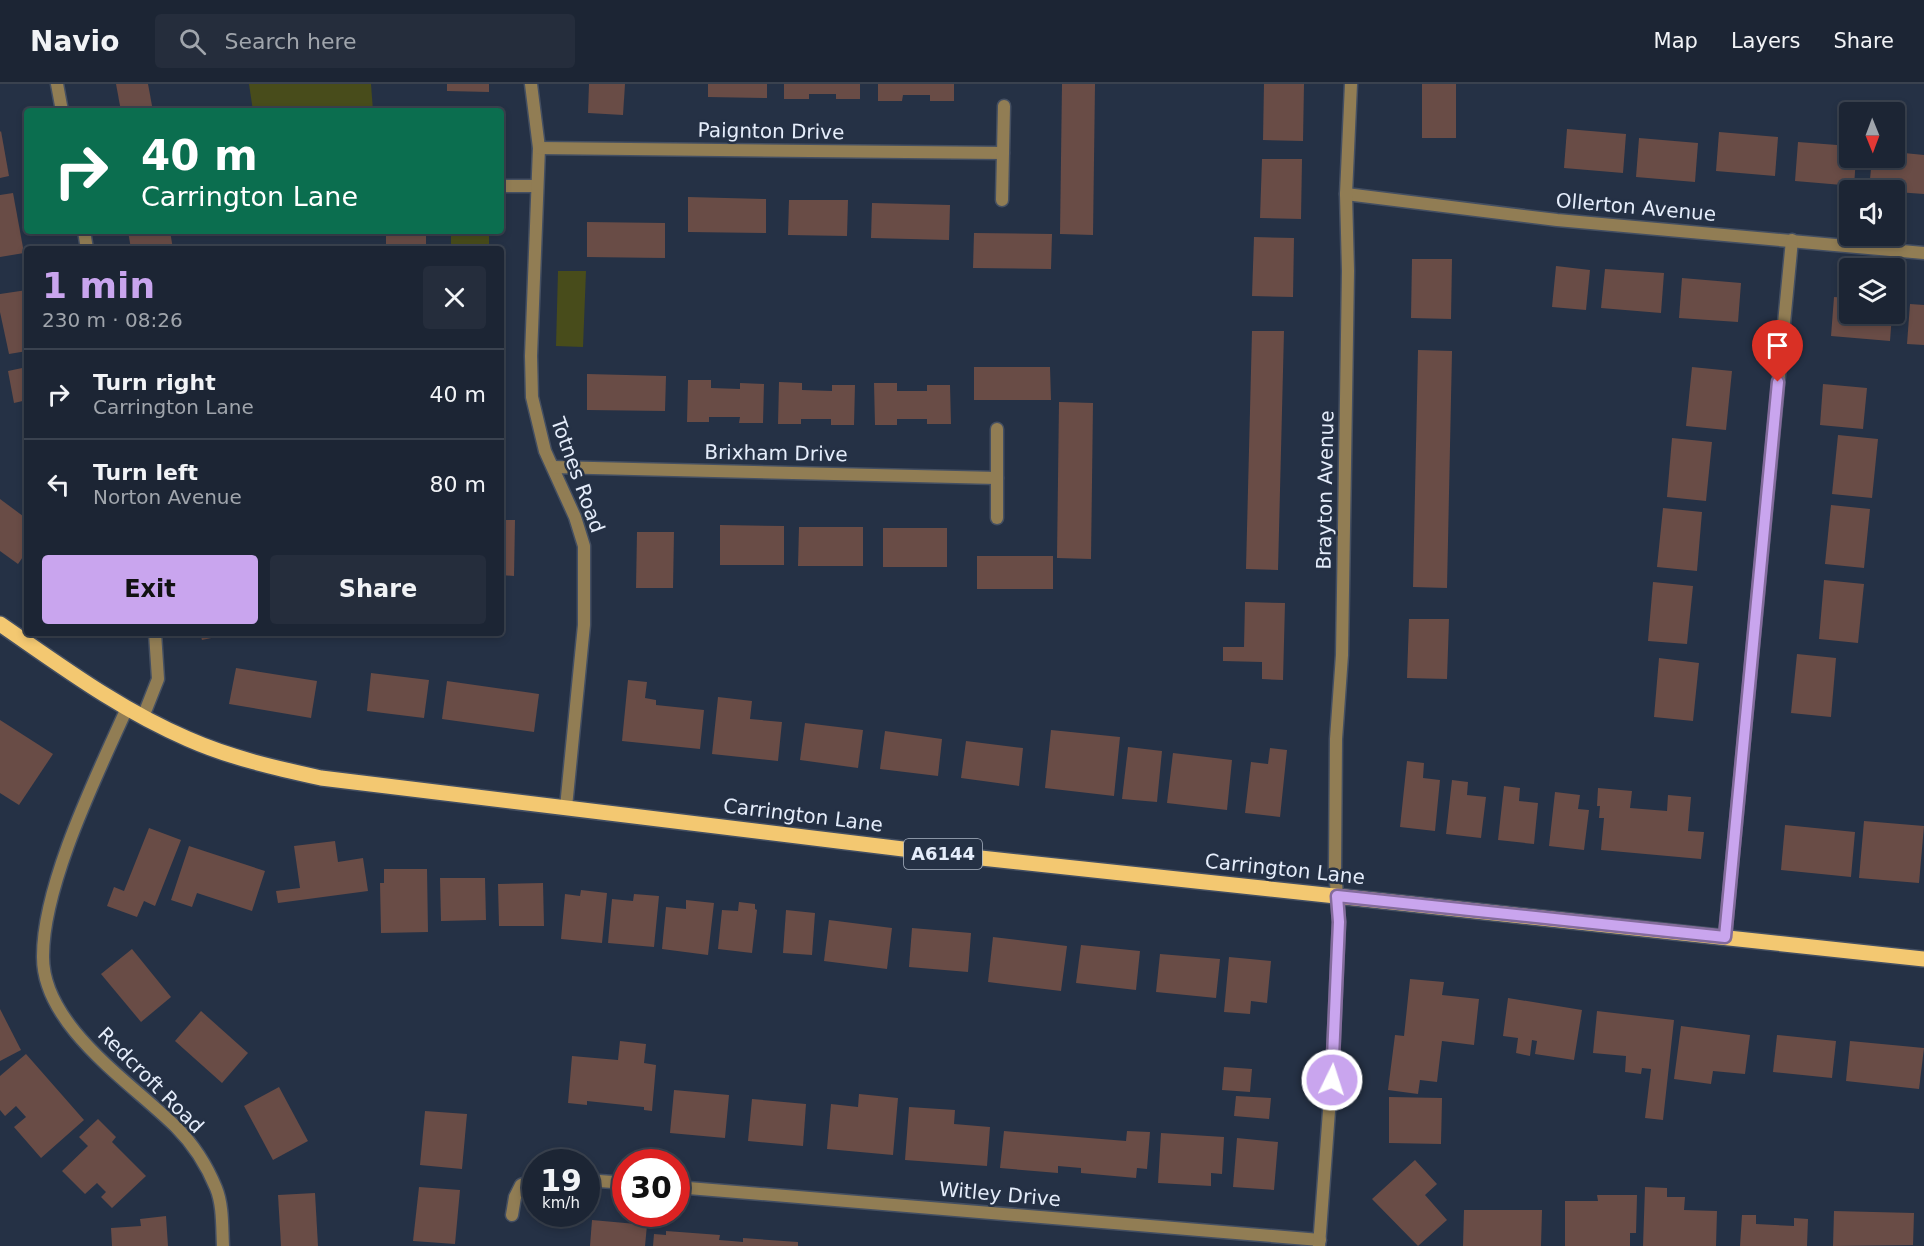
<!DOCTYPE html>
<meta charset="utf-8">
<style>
:root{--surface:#1c2534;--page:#252d3c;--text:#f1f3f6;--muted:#a0a5ac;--line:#3a424f;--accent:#c9a5ee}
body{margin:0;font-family:"DejaVu Sans",sans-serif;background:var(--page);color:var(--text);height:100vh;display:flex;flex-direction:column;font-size:22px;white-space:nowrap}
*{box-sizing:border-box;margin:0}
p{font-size:20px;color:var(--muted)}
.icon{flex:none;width:33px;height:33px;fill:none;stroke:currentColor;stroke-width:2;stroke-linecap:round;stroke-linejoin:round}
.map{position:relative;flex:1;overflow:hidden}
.details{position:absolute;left:24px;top:162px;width:480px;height:390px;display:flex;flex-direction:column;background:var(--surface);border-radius:6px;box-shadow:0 3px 9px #0003,0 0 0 2px var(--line)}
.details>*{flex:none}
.top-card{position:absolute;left:24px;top:24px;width:480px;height:126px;border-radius:6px;box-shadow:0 3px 9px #0003,0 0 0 2px var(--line);background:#0b6e4f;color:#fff;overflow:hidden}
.needle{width:39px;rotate:179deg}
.buttons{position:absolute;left:1839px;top:18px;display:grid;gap:12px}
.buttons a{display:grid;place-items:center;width:66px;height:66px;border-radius:6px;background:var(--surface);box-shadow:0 3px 9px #0003,0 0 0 2px var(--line);font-size:30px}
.speed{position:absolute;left:522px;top:1065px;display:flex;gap:12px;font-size:30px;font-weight:700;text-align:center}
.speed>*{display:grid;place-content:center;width:78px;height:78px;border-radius:50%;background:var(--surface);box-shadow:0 3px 9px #0003,0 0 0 2px var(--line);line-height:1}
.speed small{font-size:15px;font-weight:400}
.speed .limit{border:9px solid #d22;background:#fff;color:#111}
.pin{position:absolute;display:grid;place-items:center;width:51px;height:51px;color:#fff;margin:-62px -26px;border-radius:50% 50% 50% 0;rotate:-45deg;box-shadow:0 0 6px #0007}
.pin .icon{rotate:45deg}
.me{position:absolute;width:66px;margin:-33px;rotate:4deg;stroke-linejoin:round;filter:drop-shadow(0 0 4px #0008)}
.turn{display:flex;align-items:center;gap:21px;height:126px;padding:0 18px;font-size:27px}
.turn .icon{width:78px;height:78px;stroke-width:2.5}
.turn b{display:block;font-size:42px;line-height:51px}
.round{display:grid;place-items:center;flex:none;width:63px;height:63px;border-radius:6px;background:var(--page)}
.summary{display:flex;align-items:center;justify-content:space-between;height:102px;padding:0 18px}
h1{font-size:36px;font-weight:600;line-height:45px;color:var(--accent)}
.action{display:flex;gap:12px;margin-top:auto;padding:12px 18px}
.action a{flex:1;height:69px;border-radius:6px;background:var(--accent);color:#111;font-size:24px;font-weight:600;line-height:69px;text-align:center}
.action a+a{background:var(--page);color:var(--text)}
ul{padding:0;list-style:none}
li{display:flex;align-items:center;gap:18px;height:90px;padding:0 18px;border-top:2px solid var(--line)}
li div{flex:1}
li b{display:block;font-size:22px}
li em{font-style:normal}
header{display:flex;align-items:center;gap:36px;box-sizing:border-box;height:84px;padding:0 30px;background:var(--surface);border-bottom:2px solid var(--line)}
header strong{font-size:28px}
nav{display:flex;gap:33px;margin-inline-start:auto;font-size:21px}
.search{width:420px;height:54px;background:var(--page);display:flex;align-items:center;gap:15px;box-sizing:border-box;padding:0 21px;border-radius:6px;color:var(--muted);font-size:22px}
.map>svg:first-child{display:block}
</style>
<header>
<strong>Navio</strong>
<div class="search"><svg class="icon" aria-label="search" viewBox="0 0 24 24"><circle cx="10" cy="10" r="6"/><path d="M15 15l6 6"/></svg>Search here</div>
<nav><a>Map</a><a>Layers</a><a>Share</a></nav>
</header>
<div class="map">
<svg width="1924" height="1162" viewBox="0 0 1924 1162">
<rect width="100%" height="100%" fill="#253145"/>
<g fill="#484c1b">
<path d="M 249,0 L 371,0 L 373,27 L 253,27 Z"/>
<rect x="451" y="147" width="38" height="18"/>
<path d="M 558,187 L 586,187 L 583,263 L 556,262 Z"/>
</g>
<g fill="#694c46">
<path d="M 116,0 L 148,0 L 153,27 L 121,27 Z"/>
<path d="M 447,0 L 489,0 L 489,8 L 447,7 Z"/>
<path d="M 589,0 L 625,0 L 623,31 L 588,29 Z"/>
<path d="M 708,0 L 767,0 L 767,14 L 708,13 Z"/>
<path d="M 784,0 L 860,0 L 860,15 L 836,15 L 836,10 L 809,10 L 809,15 L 784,15 Z"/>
<path d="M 878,0 L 954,0 L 954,17 L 930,17 L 930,11 L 903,11 L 902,17 L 878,17 Z"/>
<path d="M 1062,0 L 1095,0 L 1093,151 L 1060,150 Z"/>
<path d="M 1264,0 L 1304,0 L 1303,57 L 1263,56 Z"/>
<rect x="1422" y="0" width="34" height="54"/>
<path d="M 449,24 L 490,25 L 490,27 L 449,27 Z"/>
<path d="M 1567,45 L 1626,50 L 1623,89 L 1564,84 Z"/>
<path d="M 1,47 L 9,92 L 0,94 L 0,48 Z"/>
<path d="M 1719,48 L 1778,53 L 1775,92 L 1716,87 Z"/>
<path d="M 1639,54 L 1698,59 L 1695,98 L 1636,93 Z"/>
<path d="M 1798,58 L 1850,62 L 1850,74 L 1856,74 L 1854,102 L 1795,97 Z"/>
<path d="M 1894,68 L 1924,71 L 1924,110 L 1869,106 L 1872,74 L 1894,74 Z"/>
<path d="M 1262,75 L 1302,75 L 1301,135 L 1260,134 Z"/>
<path d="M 13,109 L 24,169 L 0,173 L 0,111 Z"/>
<path d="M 688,113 L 766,115 L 766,149 L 688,148 Z"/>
<path d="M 789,116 L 848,116 L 847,152 L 788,151 Z"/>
<path d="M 872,119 L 950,121 L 949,156 L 871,154 Z"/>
<path d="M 587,138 L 665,139 L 665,174 L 587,173 Z"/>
<path d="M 128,147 L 170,147 L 173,165 L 131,165 Z"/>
<rect x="386" y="147" width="40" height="18"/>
<path d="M 974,149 L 1052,150 L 1051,185 L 973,184 Z"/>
<path d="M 1254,153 L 1294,154 L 1293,213 L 1252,212 Z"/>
<path d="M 1412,175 L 1452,175 L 1451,235 L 1411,234 Z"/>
<path d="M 1556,182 L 1590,186 L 1586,226 L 1552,223 Z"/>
<path d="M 1605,185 L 1664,189 L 1661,229 L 1601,224 Z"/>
<path d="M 1682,194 L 1741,199 L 1738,238 L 1679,234 Z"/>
<path d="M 27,206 L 27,267 L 9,270 L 0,228 L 0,210 Z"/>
<path d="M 1834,213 L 1850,214 L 1850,230 L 1892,230 L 1890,257 L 1831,252 Z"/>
<path d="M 1910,220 L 1924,221 L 1924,261 L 1907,260 Z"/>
<path d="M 1252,247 L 1284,247 L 1278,486 L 1246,485 Z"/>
<path d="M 1418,266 L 1452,267 L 1447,504 L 1413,503 Z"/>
<path d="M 27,283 L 27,316 L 14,319 L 8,287 Z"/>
<path d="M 974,283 L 1050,283 L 1051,316 L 974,316 Z"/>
<path d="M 1692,283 L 1732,287 L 1726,346 L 1686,342 Z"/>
<path d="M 587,290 L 666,292 L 665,327 L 587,326 Z"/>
<path d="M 688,296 L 711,296 L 711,304 L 740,305 L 740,299 L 764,300 L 763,339 L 739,339 L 740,333 L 709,333 L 709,338 L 687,338 Z"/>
<path d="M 779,298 L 802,299 L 802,306 L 832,307 L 832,301 L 855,301 L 854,341 L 831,341 L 831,335 L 801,335 L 801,340 L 778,340 Z"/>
<path d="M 874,299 L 897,299 L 897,307 L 927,307 L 927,301 L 950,301 L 951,340 L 927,340 L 927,335 L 897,335 L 897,341 L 875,341 Z"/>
<path d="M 1823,300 L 1867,304 L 1863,345 L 1820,341 Z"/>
<path d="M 1059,318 L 1093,319 L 1091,475 L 1057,474 Z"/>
<path d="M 1838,351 L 1878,355 L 1872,414 L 1832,410 Z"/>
<path d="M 1672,354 L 1712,358 L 1706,417 L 1667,413 Z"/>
<path d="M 0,415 L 27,435 L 27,467 L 18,480 L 0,467 Z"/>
<path d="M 1831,421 L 1870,425 L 1864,484 L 1825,480 Z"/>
<path d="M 1663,424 L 1702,428 L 1697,487 L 1657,483 Z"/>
<path d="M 501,436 L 515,436 L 514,492 L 501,491 Z"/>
<path d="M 720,441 L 784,442 L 784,481 L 720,481 Z"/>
<path d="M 799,443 L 863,443 L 863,482 L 798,482 Z"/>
<rect x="883" y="444" width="64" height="39"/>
<path d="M 637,448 L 674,448 L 673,504 L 636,504 Z"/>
<rect x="977" y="472" width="76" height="33"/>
<path d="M 1824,496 L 1864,500 L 1858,559 L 1819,555 Z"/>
<path d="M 1653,498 L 1693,502 L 1687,560 L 1648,557 Z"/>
<path d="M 1245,518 L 1285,519 L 1283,596 L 1262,595 L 1262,578 L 1223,577 L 1223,563 L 1244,563 Z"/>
<path d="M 1409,535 L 1449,535 L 1447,595 L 1407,594 Z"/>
<path d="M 200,549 L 230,549 L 230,550 L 202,556 Z"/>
<path d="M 1797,570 L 1836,574 L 1831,633 L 1791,629 Z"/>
<path d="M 1659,574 L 1699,579 L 1693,637 L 1654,633 Z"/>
<path d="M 236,584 L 317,597 L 311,634 L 229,620 Z"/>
<path d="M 371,589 L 429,596 L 424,634 L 367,627 Z"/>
<path d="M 628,596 L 647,598 L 645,614 L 656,616 L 656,621 L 704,626 L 700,665 L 622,657 Z"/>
<path d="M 447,597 L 539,610 L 534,648 L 442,635 Z"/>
<path d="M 718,613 L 752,617 L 750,635 L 782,638 L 778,677 L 712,670 Z"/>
<path d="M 0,636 L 53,670 L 19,721 L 0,709 Z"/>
<path d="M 805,639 L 863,646 L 858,684 L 800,676 Z"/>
<path d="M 1051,646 L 1120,653 L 1114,712 L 1045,704 Z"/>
<path d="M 885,647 L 942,655 L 938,692 L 880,685 Z"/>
<path d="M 966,657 L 1023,664 L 1019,702 L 961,694 Z"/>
<path d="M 1128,663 L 1162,667 L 1157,718 L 1122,715 Z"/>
<path d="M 1270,664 L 1287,666 L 1280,733 L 1245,729 L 1251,678 L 1268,680 Z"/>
<path d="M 1173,669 L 1232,676 L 1227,726 L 1167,719 Z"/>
<path d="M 1407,677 L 1424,679 L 1423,694 L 1440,696 L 1435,747 L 1400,743 Z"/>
<path d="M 1452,696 L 1468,698 L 1467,711 L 1486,713 L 1481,754 L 1446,750 Z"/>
<path d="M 1504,702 L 1520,704 L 1519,717 L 1538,719 L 1534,760 L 1498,756 Z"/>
<path d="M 1598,704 L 1632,707 L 1630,724 L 1667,727 L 1668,711 L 1691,713 L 1688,747 L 1704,748 L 1701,775 L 1601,766 L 1604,734 L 1599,734 L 1600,722 L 1597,722 Z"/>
<path d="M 1555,708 L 1580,711 L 1578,725 L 1589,726 L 1584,766 L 1549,762 Z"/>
<path d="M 1864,737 L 1924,742 L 1919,799 L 1859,794 Z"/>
<path d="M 1785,741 L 1855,748 L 1851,793 L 1781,786 Z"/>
<path d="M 149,744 L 181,756 L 155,822 L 144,817 L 137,833 L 107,822 L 114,803 L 124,807 Z"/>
<path d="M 335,757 L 338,778 L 363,774 L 368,807 L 278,819 L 276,807 L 300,804 L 294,762 Z"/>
<path d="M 189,762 L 265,787 L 252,827 L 197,809 L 192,823 L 171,816 Z"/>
<path d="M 384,785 L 427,785 L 428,848 L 381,849 L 380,799 L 384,799 Z"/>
<path d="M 440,794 L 485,794 L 486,836 L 441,837 Z"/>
<path d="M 543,799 L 544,842 L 499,842 L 498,800 Z"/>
<path d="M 581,806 L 607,809 L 602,859 L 561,855 L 565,810 L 580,812 Z"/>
<path d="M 634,810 L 659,812 L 654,863 L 608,859 L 612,815 L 633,817 Z"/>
<path d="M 686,816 L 714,819 L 708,871 L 662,865 L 666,823 L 686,825 Z"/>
<path d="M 739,818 L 755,820 L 755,825 L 757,826 L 752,869 L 718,865 L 722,826 L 738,827 Z"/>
<path d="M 786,826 L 815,829 L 812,871 L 783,869 Z"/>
<path d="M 829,836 L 892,844 L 887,885 L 824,877 Z"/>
<path d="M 912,844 L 971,849 L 968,888 L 909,883 Z"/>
<path d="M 993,853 L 1067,862 L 1061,907 L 988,898 Z"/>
<path d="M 1081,861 L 1140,867 L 1136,906 L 1076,899 Z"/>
<path d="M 132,865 L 171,913 L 141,938 L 101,890 Z"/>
<path d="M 1160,870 L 1220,875 L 1216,914 L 1156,908 Z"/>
<path d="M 1229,873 L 1271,877 L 1267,919 L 1251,917 L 1250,930 L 1224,928 Z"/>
<path d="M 1410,895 L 1444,898 L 1442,911 L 1479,915 L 1474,961 L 1442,957 L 1437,998 L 1420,996 L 1418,1010 L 1388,1006 L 1395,951 L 1404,952 Z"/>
<path d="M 1508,914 L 1582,926 L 1574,976 L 1535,970 L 1537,957 L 1532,956 L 1530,972 L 1516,969 L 1518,954 L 1503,952 Z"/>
<path d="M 0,925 L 21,966 L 0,977 Z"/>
<path d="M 201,927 L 248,969 L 222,999 L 175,957 Z"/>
<path d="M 1597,927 L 1674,936 L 1663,1036 L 1645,1034 L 1651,985 L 1642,984 L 1641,990 L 1625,988 L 1626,972 L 1593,969 Z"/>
<path d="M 1681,942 L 1750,951 L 1745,990 L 1713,987 L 1711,1000 L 1674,995 Z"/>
<path d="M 1777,951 L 1836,957 L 1832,994 L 1773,988 Z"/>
<path d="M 620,957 L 646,960 L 644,979 L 656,981 L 652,1027 L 644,1026 L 644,1023 L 587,1017 L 587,1021 L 568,1019 L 572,972 L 618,976 Z"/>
<path d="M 1850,957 L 1924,964 L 1919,1005 L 1846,997 Z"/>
<path d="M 26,970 L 84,1036 L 41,1074 L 14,1043 L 26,1033 L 16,1022 L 5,1032 L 0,1026 L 0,992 Z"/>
<path d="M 1224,983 L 1252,985 L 1250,1008 L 1222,1006 Z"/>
<path d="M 279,1003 L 308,1057 L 273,1076 L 244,1022 Z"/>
<path d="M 674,1006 L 729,1011 L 725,1054 L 670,1049 Z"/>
<path d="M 859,1010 L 898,1014 L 893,1071 L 827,1065 L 831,1020 L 858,1023 Z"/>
<path d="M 1236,1012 L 1271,1014 L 1269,1035 L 1234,1032 Z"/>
<path d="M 1389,1013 L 1442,1014 L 1441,1060 L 1389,1059 Z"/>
<path d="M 752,1015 L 806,1020 L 803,1062 L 748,1057 Z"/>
<path d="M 909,1023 L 955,1026 L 954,1040 L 990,1043 L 987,1082 L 905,1076 Z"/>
<path d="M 425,1027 L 467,1030 L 462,1085 L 420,1081 Z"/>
<path d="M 98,1035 L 116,1053 L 112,1058 L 146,1092 L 112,1124 L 101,1113 L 106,1108 L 97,1099 L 85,1110 L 62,1087 L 88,1062 L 79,1053 Z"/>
<path d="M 1004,1047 L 1126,1057 L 1127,1047 L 1150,1048 L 1147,1085 L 1137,1084 L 1136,1094 L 1081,1089 L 1081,1084 L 1058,1082 L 1058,1089 L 1000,1084 Z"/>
<path d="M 1161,1049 L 1224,1053 L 1222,1090 L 1211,1089 L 1211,1102 L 1158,1099 Z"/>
<path d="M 1237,1054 L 1278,1058 L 1274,1106 L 1233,1103 Z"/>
<path d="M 1415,1076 L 1437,1100 L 1425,1111 L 1447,1136 L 1418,1162 L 1372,1115 Z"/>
<path d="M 419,1103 L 460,1106 L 455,1160 L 413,1157 Z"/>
<path d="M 1645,1103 L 1667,1104 L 1667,1113 L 1685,1113 L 1684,1126 L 1717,1127 L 1716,1162 L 1643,1162 Z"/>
<path d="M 315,1109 L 318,1162 L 281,1162 L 278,1111 Z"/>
<path d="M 1597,1111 L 1637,1111 L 1636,1149 L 1630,1149 L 1630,1162 L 1565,1162 L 1565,1117 L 1598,1117 Z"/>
<path d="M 1464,1126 L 1542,1126 L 1541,1162 L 1463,1162 Z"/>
<path d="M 1834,1127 L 1914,1129 L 1913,1161 L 1833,1162 Z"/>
<path d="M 1742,1131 L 1756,1131 L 1756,1140 L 1794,1142 L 1794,1134 L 1808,1135 L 1807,1162 L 1740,1162 Z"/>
<path d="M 166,1132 L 168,1162 L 112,1162 L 111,1144 L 141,1142 L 140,1135 Z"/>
<path d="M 592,1136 L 647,1141 L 645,1162 L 590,1162 Z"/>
<path d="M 666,1147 L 720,1151 L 719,1156 L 732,1157 L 743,1158 L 743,1154 L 798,1158 L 798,1162 L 653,1162 L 654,1150 L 666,1151 Z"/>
</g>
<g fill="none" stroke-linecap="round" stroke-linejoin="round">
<defs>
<path id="service" d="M 501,102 L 537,102"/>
<g id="minor">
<path d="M 57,0 L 62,27"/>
<path d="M 531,0 L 539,64 L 531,272 L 532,313 L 545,367 L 575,433 L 584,462 L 584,541 L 566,723"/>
<path d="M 539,64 L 1003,69"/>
<path d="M 1346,110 L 1557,136 L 1924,169"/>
<path d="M 1002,116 L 1004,22"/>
<path d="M 84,147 L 87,165"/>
<path d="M 553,383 L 997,394"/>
<path d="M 997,434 L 997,345"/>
<path d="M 127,624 C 97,691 43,800 43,872 C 42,942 132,999 176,1043 C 193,1060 207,1082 216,1104 C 223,1121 222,1143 223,1162"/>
<path d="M 143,633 L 158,595 L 155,549"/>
<path d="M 1725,853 L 1792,156"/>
<path d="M 586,1096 L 626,1099"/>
<path d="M 676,1103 L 1320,1156"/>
<path d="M 512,1131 L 515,1113 L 521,1101 L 536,1095"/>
<path d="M 1319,1162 L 1333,973 L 1339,838 L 1335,785 L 1336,655 L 1342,571 L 1348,187 L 1346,110 L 1351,0"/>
</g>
<path id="primary" d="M 0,540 C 61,582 120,626 188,655 C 231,674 276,684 321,694 L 944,770 L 1924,875"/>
</defs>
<use href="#service" stroke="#444f62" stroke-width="15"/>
<use href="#minor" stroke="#444f62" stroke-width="15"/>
<use href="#primary" stroke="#444f62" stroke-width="18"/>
<use href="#service" stroke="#917d54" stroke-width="12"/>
<use href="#minor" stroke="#917d54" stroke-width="12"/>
<use href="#primary" stroke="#f3c871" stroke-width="15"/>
</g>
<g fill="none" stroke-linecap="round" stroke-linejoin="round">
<defs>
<path id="route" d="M 1332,996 L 1339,838 L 1337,812 L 1725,853 L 1778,298"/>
</defs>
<use href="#route" stroke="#836b9b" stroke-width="15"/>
<use href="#route" stroke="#c9a5ee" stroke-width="10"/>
</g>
<g text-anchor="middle" stroke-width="5" stroke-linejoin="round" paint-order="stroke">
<rect fill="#253145" stroke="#abb5c4" stroke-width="1.5" x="904" y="755" width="78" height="30" rx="4.5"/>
<g font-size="18" font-weight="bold" fill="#e5edfb">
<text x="943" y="776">A6144</text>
</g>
<g font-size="20" fill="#e5edfb" stroke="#253145">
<text transform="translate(771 47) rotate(1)" y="7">Paignton Drive</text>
<text transform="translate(1636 123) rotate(5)" y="7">Ollerton Avenue</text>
<text transform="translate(776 369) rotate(1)" y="7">Brixham Drive</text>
<text transform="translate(578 391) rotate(70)" y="7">Totnes Road</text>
<text transform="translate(1325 406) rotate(-89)" y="7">Brayton Avenue</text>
<text transform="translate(803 731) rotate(7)" y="7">Carrington Lane</text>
<text transform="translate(1285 785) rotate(6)" y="7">Carrington Lane</text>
<text transform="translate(151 996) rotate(45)" y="7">Redcroft Road</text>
<text transform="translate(1000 1110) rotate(5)" y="7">Witley Drive</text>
</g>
</g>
</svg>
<div class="buttons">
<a><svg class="needle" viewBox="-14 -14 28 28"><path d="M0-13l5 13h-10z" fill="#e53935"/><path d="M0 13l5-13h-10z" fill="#a0a5ac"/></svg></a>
<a><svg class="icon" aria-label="sound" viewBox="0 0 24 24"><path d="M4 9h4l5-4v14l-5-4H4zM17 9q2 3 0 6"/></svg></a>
<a><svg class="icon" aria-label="layers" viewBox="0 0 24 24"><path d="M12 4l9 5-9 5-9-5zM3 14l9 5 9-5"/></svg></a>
</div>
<div class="speed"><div>19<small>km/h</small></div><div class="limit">30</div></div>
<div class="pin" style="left:1778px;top:298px;background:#d93025"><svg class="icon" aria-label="arrive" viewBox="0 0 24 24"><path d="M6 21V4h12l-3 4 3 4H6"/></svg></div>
<svg class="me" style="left:1332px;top:996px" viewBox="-20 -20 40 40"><circle r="17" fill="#c9a5ee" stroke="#fff" stroke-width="3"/><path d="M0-11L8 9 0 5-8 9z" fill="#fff"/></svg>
<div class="top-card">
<div class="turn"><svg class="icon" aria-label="right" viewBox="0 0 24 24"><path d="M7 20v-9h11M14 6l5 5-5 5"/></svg><div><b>40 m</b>Carrington Lane</div></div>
</div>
<section class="details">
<div class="summary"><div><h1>1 min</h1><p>230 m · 08:26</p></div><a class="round"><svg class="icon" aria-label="close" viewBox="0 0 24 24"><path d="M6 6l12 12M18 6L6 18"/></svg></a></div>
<ul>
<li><svg class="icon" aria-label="right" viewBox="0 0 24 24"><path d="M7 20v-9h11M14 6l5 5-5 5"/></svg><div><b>Turn right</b><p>Carrington Lane</p></div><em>40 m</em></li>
<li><svg class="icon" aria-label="left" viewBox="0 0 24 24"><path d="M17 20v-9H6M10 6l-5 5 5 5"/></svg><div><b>Turn left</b><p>Norton Avenue</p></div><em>80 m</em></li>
</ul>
<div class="action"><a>Exit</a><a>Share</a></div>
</section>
</div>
